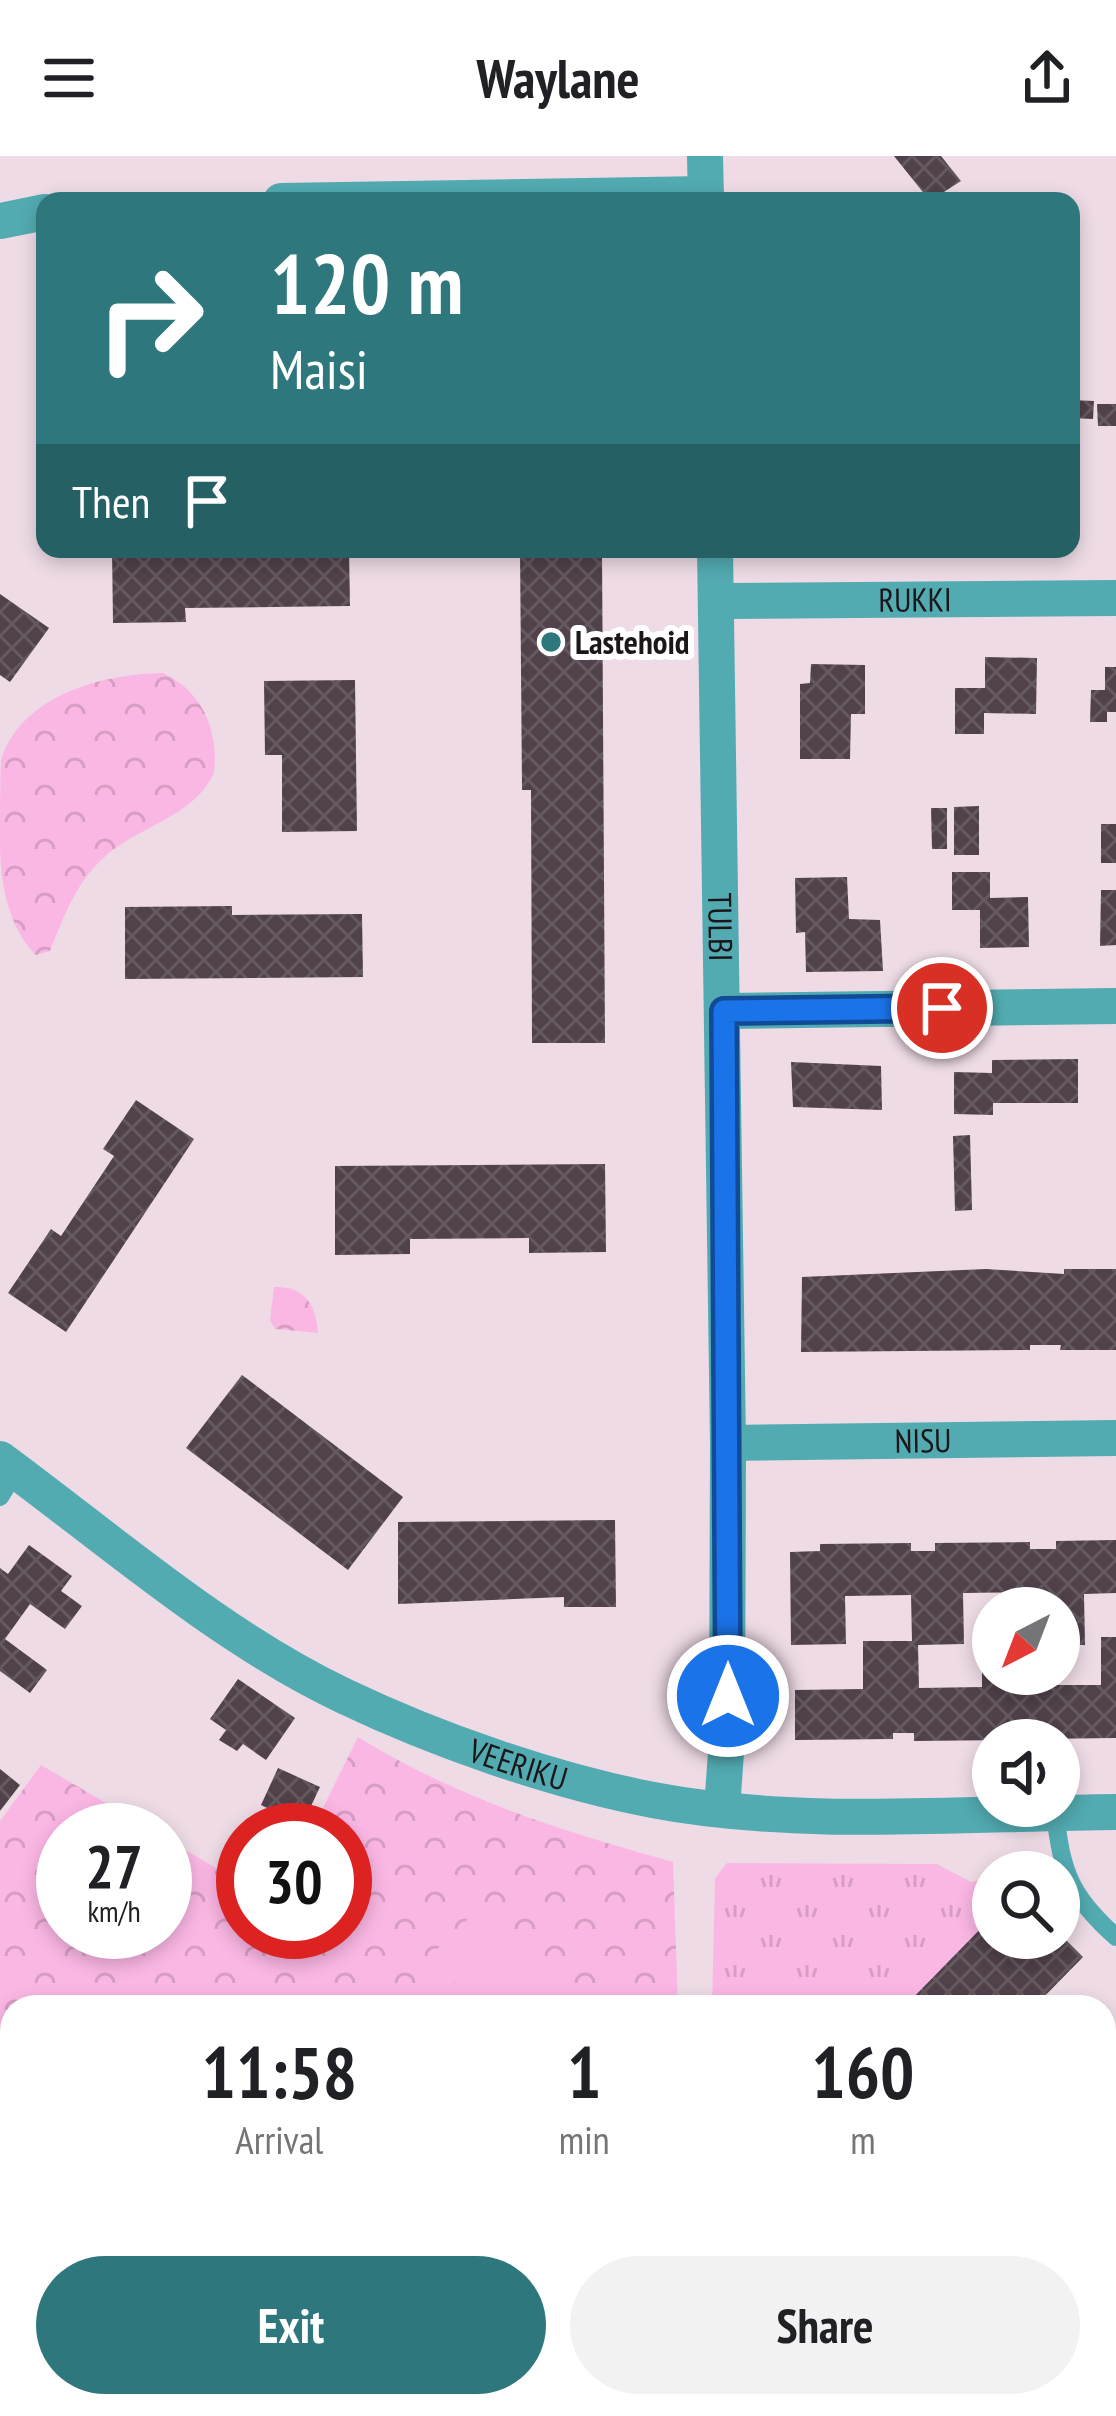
<!DOCTYPE html>
<style>
:root{--surface:#fff;--page:#f2f2f2;--text:#202124;--muted:#757577;--accent:#2e787d}
body{margin:0;font-family:"PT Sans Narrow",sans-serif;background:var(--page);color:var(--text);height:100vh;display:flex;flex-direction:column;font-size:45px;white-space:nowrap}
*{box-sizing:border-box;margin:0}
p{font-size:39px;color:var(--muted)}
.icon{flex:none;width:66px;height:66px;fill:none;stroke:currentColor;stroke-width:2;stroke-linecap:round;stroke-linejoin:round}
.map{position:relative;flex:1;overflow:hidden}
.sheet{position:absolute;left:0px;top:1839px;width:1116px;height:423px;display:flex;flex-direction:column;background:var(--surface);border-radius:36px 36px 0 0;box-shadow:0 6px 18px #0003}
.sheet>*{flex:none}
.guide{position:absolute;left:36px;top:36px;width:1044px;height:366px;border-radius:24px;box-shadow:0 6px 18px #0003;background:#2e787d;color:#fff;overflow:hidden}
.needle{width:78px;rotate:222deg}
.tools{position:absolute;left:972px;top:1431px;display:grid;gap:24px}
.tools a{display:grid;place-items:center;width:108px;height:108px;border-radius:50%;background:var(--surface);box-shadow:0 6px 18px #0003;font-size:60px}
.speed{position:absolute;left:36px;top:1647px;display:flex;gap:24px;font-size:60px;font-weight:700;text-align:center}
.speed>*{display:grid;place-content:center;width:156px;height:156px;border-radius:50%;background:var(--surface);box-shadow:0 6px 18px #0003;line-height:1}
.speed small{font-size:30px;font-weight:400}
.speed .limit{border:18px solid #d22;background:#fff;color:#111}
.pin{position:absolute;display:grid;place-items:center;width:102px;height:102px;color:#fff;margin:-51px;border:6px solid #fff;border-radius:50%;box-shadow:0 3px 12px #0007}
.me{position:absolute;width:132px;margin:-66px;rotate:0deg;stroke-linejoin:round;filter:drop-shadow(0 0 9px #0008)}
.turn{display:flex;align-items:center;gap:42px;height:252px;padding:0 36px;font-size:54px}
.turn .icon{width:156px;height:156px;stroke-width:2.5}
.turn b{display:block;font-size:84px;line-height:102px}
.then{display:flex;align-items:center;height:114px;padding:0 36px;background:#0003;gap:24px;font-size:45px}
.eta{display:flex;justify-content:space-evenly;align-items:center;height:204px;text-align:center}
.eta b{font-size:72px;font-weight:700;line-height:84px}
.primary-button{display:flex;gap:24px;margin-top:auto;padding:24px 36px}
.primary-button a{flex:1;height:138px;border-radius:72px;background:var(--accent);color:#fff;font-size:48px;font-weight:700;line-height:138px;text-align:center}
.primary-button a+a{background:var(--page);color:var(--text)}
header{display:flex;justify-content:space-between;align-items:center;height:156px;padding:0 36px;background:var(--surface);font-size:54px;font-weight:700}
.map>svg:first-child{display:block}
</style>
<header><svg class="icon" aria-label="menu" viewBox="0 0 24 24"><path d="M4 6h16M4 12h16M4 18h16"/></svg>Waylane<svg class="icon" aria-label="share" viewBox="0 0 24 24"><path d="M12 15V3M7 8l5-5 5 5M5 13v7h14v-7"/></svg></header>
<div class="map">
<svg width="1116" height="2260" viewBox="0 0 1116 2260">
<defs>
<pattern id="grass-tufts" width="24" height="20" patternUnits="userSpaceOnUse" patternTransform="scale(3)"><rect width="24" height="20" fill="#fbb7e4"/><path d="M3 7l-1-3M5 7V3M7 7l1-3M15 17l-1-3M17 17v-4M19 17l1-3" fill="none" stroke="#d79dc3"/></pattern>
<pattern id="park-crowns" width="20" height="18" patternUnits="userSpaceOnUse" patternTransform="scale(3)"><rect width="20" height="18" fill="#fbb7e4"/><path d="M2 6a3 3 0 1 1 6 0M12 15a3 3 0 1 1 6 0" fill="none" stroke="#d79dc3"/></pattern>
<pattern id="building-cross-hatch" width="8" height="8" patternUnits="userSpaceOnUse" patternTransform="scale(3)"><rect width="8" height="8" fill="#50414a"/><path d="M0 0l8 8M0 8l8-8" fill="none" stroke="#655960"/></pattern>
</defs>
<rect width="100%" height="100%" fill="#eedbe6"/>
<g fill="url(#grass-tufts)">
<path d="M 727,1707 L 937,1708 L 971,1726 L 993,1723 L 993,1760 L 904,1851 L 712,1851 L 715,1722 Z"/>
<path d="M 482,2250 L 1009,2250 L 1019,2260 L 487,2260 Z"/>
</g>
<g fill="url(#park-crowns)">
<path d="M 163,517 C 202,535 219,574 214,617 C 194,660 143,669 109,697 C 77,724 65,757 50,795 L 36,799 C 8,772 0,725 0,688 C 0,663 0,628 1,604 C 22,538 104,518 163,517 Z"/>
<path d="M 274,1131 C 304,1130 316,1148 318,1177 L 275,1173 L 270,1164 Z"/>
<path d="M 358,1581 C 457,1642 561,1675 673,1706 L 678,1851 L 12,1851 L 12,2250 L 354,2250 L 333,2260 L 0,2260 L 0,1665 L 41,1609 L 152,1674 L 63,1674 L 63,1776 L 165,1776 L 165,1682 L 243,1728 L 243,1776 L 345,1776 L 345,1674 L 312,1674 Z"/>
</g>
<path fill="#fbb7e4" d="M 481,1750 L 577,1846 L 572,1851 L 479,1851 L 430,1800 Z"/>
<g fill="url(#building-cross-hatch)">
<path d="M 894,0 L 941,0 L 961,25 L 930,45 Z"/>
<path d="M 1071,244 L 1094,245 L 1093,263 L 1071,262 Z"/>
<path d="M 1097,248 L 1116,248 L 1116,270 L 1098,270 Z"/>
<path d="M 112,393 L 349,393 L 350,450 L 185,452 L 186,466 L 113,467 Z"/>
<path d="M 520,393 L 602,393 L 605,887 L 532,887 L 531,634 L 522,634 Z"/>
<path d="M 0,438 L 49,472 L 10,526 L 0,519 Z"/>
<path d="M 985,501 L 1037,502 L 1036,558 L 984,557 L 984,578 L 955,578 L 955,532 L 985,532 Z"/>
<path d="M 811,508 L 865,509 L 865,558 L 851,558 L 850,603 L 800,603 L 800,528 L 810,527 Z"/>
<path d="M 1105,511 L 1116,511 L 1116,556 L 1107,556 L 1107,566 L 1090,566 L 1091,534 L 1105,534 Z"/>
<path d="M 355,524 L 357,675 L 282,676 L 282,599 L 265,599 L 264,525 Z"/>
<path d="M 979,650 L 979,699 L 954,699 L 954,651 Z"/>
<path d="M 931,652 L 947,652 L 947,693 L 932,693 Z"/>
<rect x="1101" y="668" width="15" height="39"/>
<path d="M 952,716 L 990,716 L 990,742 L 1028,741 L 1029,791 L 980,792 L 980,754 L 952,754 Z"/>
<path d="M 847,721 L 849,763 L 880,764 L 883,815 L 806,816 L 805,776 L 796,777 L 795,722 Z"/>
<path d="M 1101,734 L 1116,734 L 1116,789 L 1100,790 Z"/>
<path d="M 232,750 L 232,759 L 362,758 L 363,821 L 125,823 L 125,751 Z"/>
<path d="M 1078,903 L 1078,947 L 993,947 L 993,959 L 954,958 L 954,916 L 992,917 L 992,904 Z"/>
<path d="M 791,906 L 881,910 L 882,954 L 793,951 Z"/>
<path d="M 136,944 L 194,983 L 66,1176 L 8,1137 L 51,1073 L 61,1080 L 114,1000 L 103,993 Z"/>
<path d="M 970,979 L 972,1054 L 955,1055 L 953,980 Z"/>
<path d="M 605,1008 L 606,1096 L 529,1097 L 529,1082 L 410,1083 L 410,1098 L 335,1099 L 335,1010 Z"/>
<path d="M 986,1113 L 1064,1118 L 1064,1113 L 1116,1113 L 1116,1194 L 1060,1194 L 1061,1189 L 1030,1189 L 1030,1194 L 801,1196 L 802,1121 Z"/>
<path d="M 242,1219 L 403,1341 L 348,1414 L 186,1292 Z"/>
<path d="M 615,1364 L 616,1451 L 564,1451 L 564,1441 L 398,1448 L 398,1366 Z"/>
<path d="M 1116,1384 L 1116,1437 L 1084,1438 L 1085,1489 L 1059,1489 L 1059,1452 L 1030,1452 L 1030,1436 L 963,1437 L 964,1488 L 918,1489 L 919,1532 L 982,1531 L 982,1482 L 993,1482 L 993,1518 L 1036,1518 L 1036,1529 L 1101,1529 L 1101,1481 L 1116,1481 L 1116,1582 L 1036,1583 L 1036,1574 L 1011,1574 L 1011,1584 L 914,1585 L 914,1577 L 893,1577 L 893,1583 L 795,1584 L 795,1534 L 863,1533 L 863,1485 L 912,1485 L 911,1439 L 845,1440 L 846,1488 L 791,1489 L 790,1396 L 820,1395 L 820,1388 L 911,1387 L 911,1395 L 935,1395 L 935,1387 L 1030,1386 L 1030,1393 L 1056,1393 L 1056,1385 Z"/>
<path d="M 29,1389 L 72,1420 L 61,1435 L 82,1450 L 65,1473 L 30,1448 L 5,1483 L 47,1514 L 30,1537 L 0,1515 L 0,1412 L 8,1418 Z"/>
<path d="M 238,1523 L 295,1562 L 266,1604 L 243,1588 L 237,1595 L 219,1584 L 226,1574 L 210,1563 Z"/>
<path d="M 278,1612 L 320,1631 L 302,1669 L 261,1649 Z"/>
<path d="M 0,1613 L 20,1629 L 0,1655 Z"/>
<path d="M 993,1760 L 993,1782 L 1059,1782 L 1059,1777 L 1083,1801 L 1034,1851 L 904,1851 Z"/>
<path d="M 1116,2066 L 1116,2203 L 1104,2215 L 1104,2071 L 1108,2074 Z"/>
</g>
<g fill="none" stroke-linecap="round" stroke-linejoin="round">
<g stroke="#52abb1" stroke-width="18">
<path d="M 0,1341 L 16,1315"/>
<path d="M 1055,1657 C 1062,1717 1070,1740 1116,1781"/>
</g>
<g stroke="#52abb1" stroke-width="36">
<path d="M 705,0 L 706,45"/>
<path d="M 281,45 L 706,38"/>
<path d="M 0,65 L 45,56"/>
<path id="s1" d="M 715,393 L 728,1287 L 727,1582 L 722,1653"/>
<path id="s2" d="M 717,445 L 1116,442"/>
<path d="M 724,855 L 1116,850"/>
<path id="s3" d="M 728,1287 L 1116,1282"/>
<path id="s4" d="M 0,1303 C 110,1384 220,1481 344,1540 C 436,1584 553,1625 653,1644 C 799,1672 967,1657 1116,1656"/>
</g>
</g>
<g fill="none" stroke-linecap="round" stroke-linejoin="round">
<defs>
<path id="route" d="M 728,1540 L 724,855 L 942,852"/>
</defs>
<use href="#route" stroke="#114b97" stroke-width="30"/>
<use href="#route" stroke="#1a73e8" stroke-width="21"/>
</g>
<circle fill="#2e787d" stroke="#fff" stroke-width="4.5" cx="551" cy="486" r="12"/>
<g text-anchor="middle" stroke-width="12" stroke-linejoin="round" paint-order="stroke">
<g font-size="33" fill="#1c161a" stroke="#fff">
<text dy="12" stroke="none"><textPath href="#s2" startOffset="198">RUKKI</textPath></text>
<text dy="12" stroke="none"><textPath href="#s1" startOffset="378">TULBI</textPath></text>
<text dy="12" stroke="none"><textPath href="#s3" startOffset="195">NISU</textPath></text>
<text dy="12" stroke="none"><textPath href="#s4" startOffset="606">VEERIKU</textPath></text>
</g>
<g font-size="33" font-weight="bold" fill="#1c161a" stroke="#fff" text-anchor="start">
<text x="575" y="498">Lastehoid</text>
</g>
</g>
</svg>
<div class="tools">
<a><svg class="needle" viewBox="-14 -14 28 28"><path d="M0-13l5 13h-10z" fill="#e53935"/><path d="M0 13l5-13h-10z" fill="#757577"/></svg></a>
<a><svg class="icon" aria-label="sound" viewBox="0 0 24 24"><path d="M4 9h4l5-4v14l-5-4H4zM17 9q2 3 0 6"/></svg></a>
<a><svg class="icon" aria-label="search" viewBox="0 0 24 24"><circle cx="10" cy="10" r="6"/><path d="M15 15l6 6"/></svg></a>
</div>
<div class="speed"><div>27<small>km/h</small></div><div class="limit">30</div></div>
<div class="pin" style="left:942px;top:852px;background:#d93025"><svg class="icon" aria-label="arrive" viewBox="0 0 24 24"><path d="M6 21V4h12l-3 4 3 4H6"/></svg></div>
<svg class="me" style="left:728px;top:1540px" viewBox="-20 -20 40 40"><circle r="17" fill="#1a73e8" stroke="#fff" stroke-width="3"/><path d="M0-11L8 9 0 5-8 9z" fill="#fff"/></svg>
<div class="guide">
<div class="turn"><svg class="icon" aria-label="right" viewBox="0 0 24 24"><path d="M7 20v-9h11M14 6l5 5-5 5"/></svg><div><b>120 m</b>Maisi</div></div>
<div class="then">Then<svg class="icon" aria-label="arrive" viewBox="0 0 24 24"><path d="M6 21V4h12l-3 4 3 4H6"/></svg></div>
</div>
<section class="sheet">
<div class="eta">
<div><b>11:58</b><p>Arrival</p></div>
<div><b>1</b><p>min</p></div>
<div><b>160</b><p>m</p></div>
</div>
<div class="primary-button"><a>Exit</a><a>Share</a></div>
</section>
</div>
